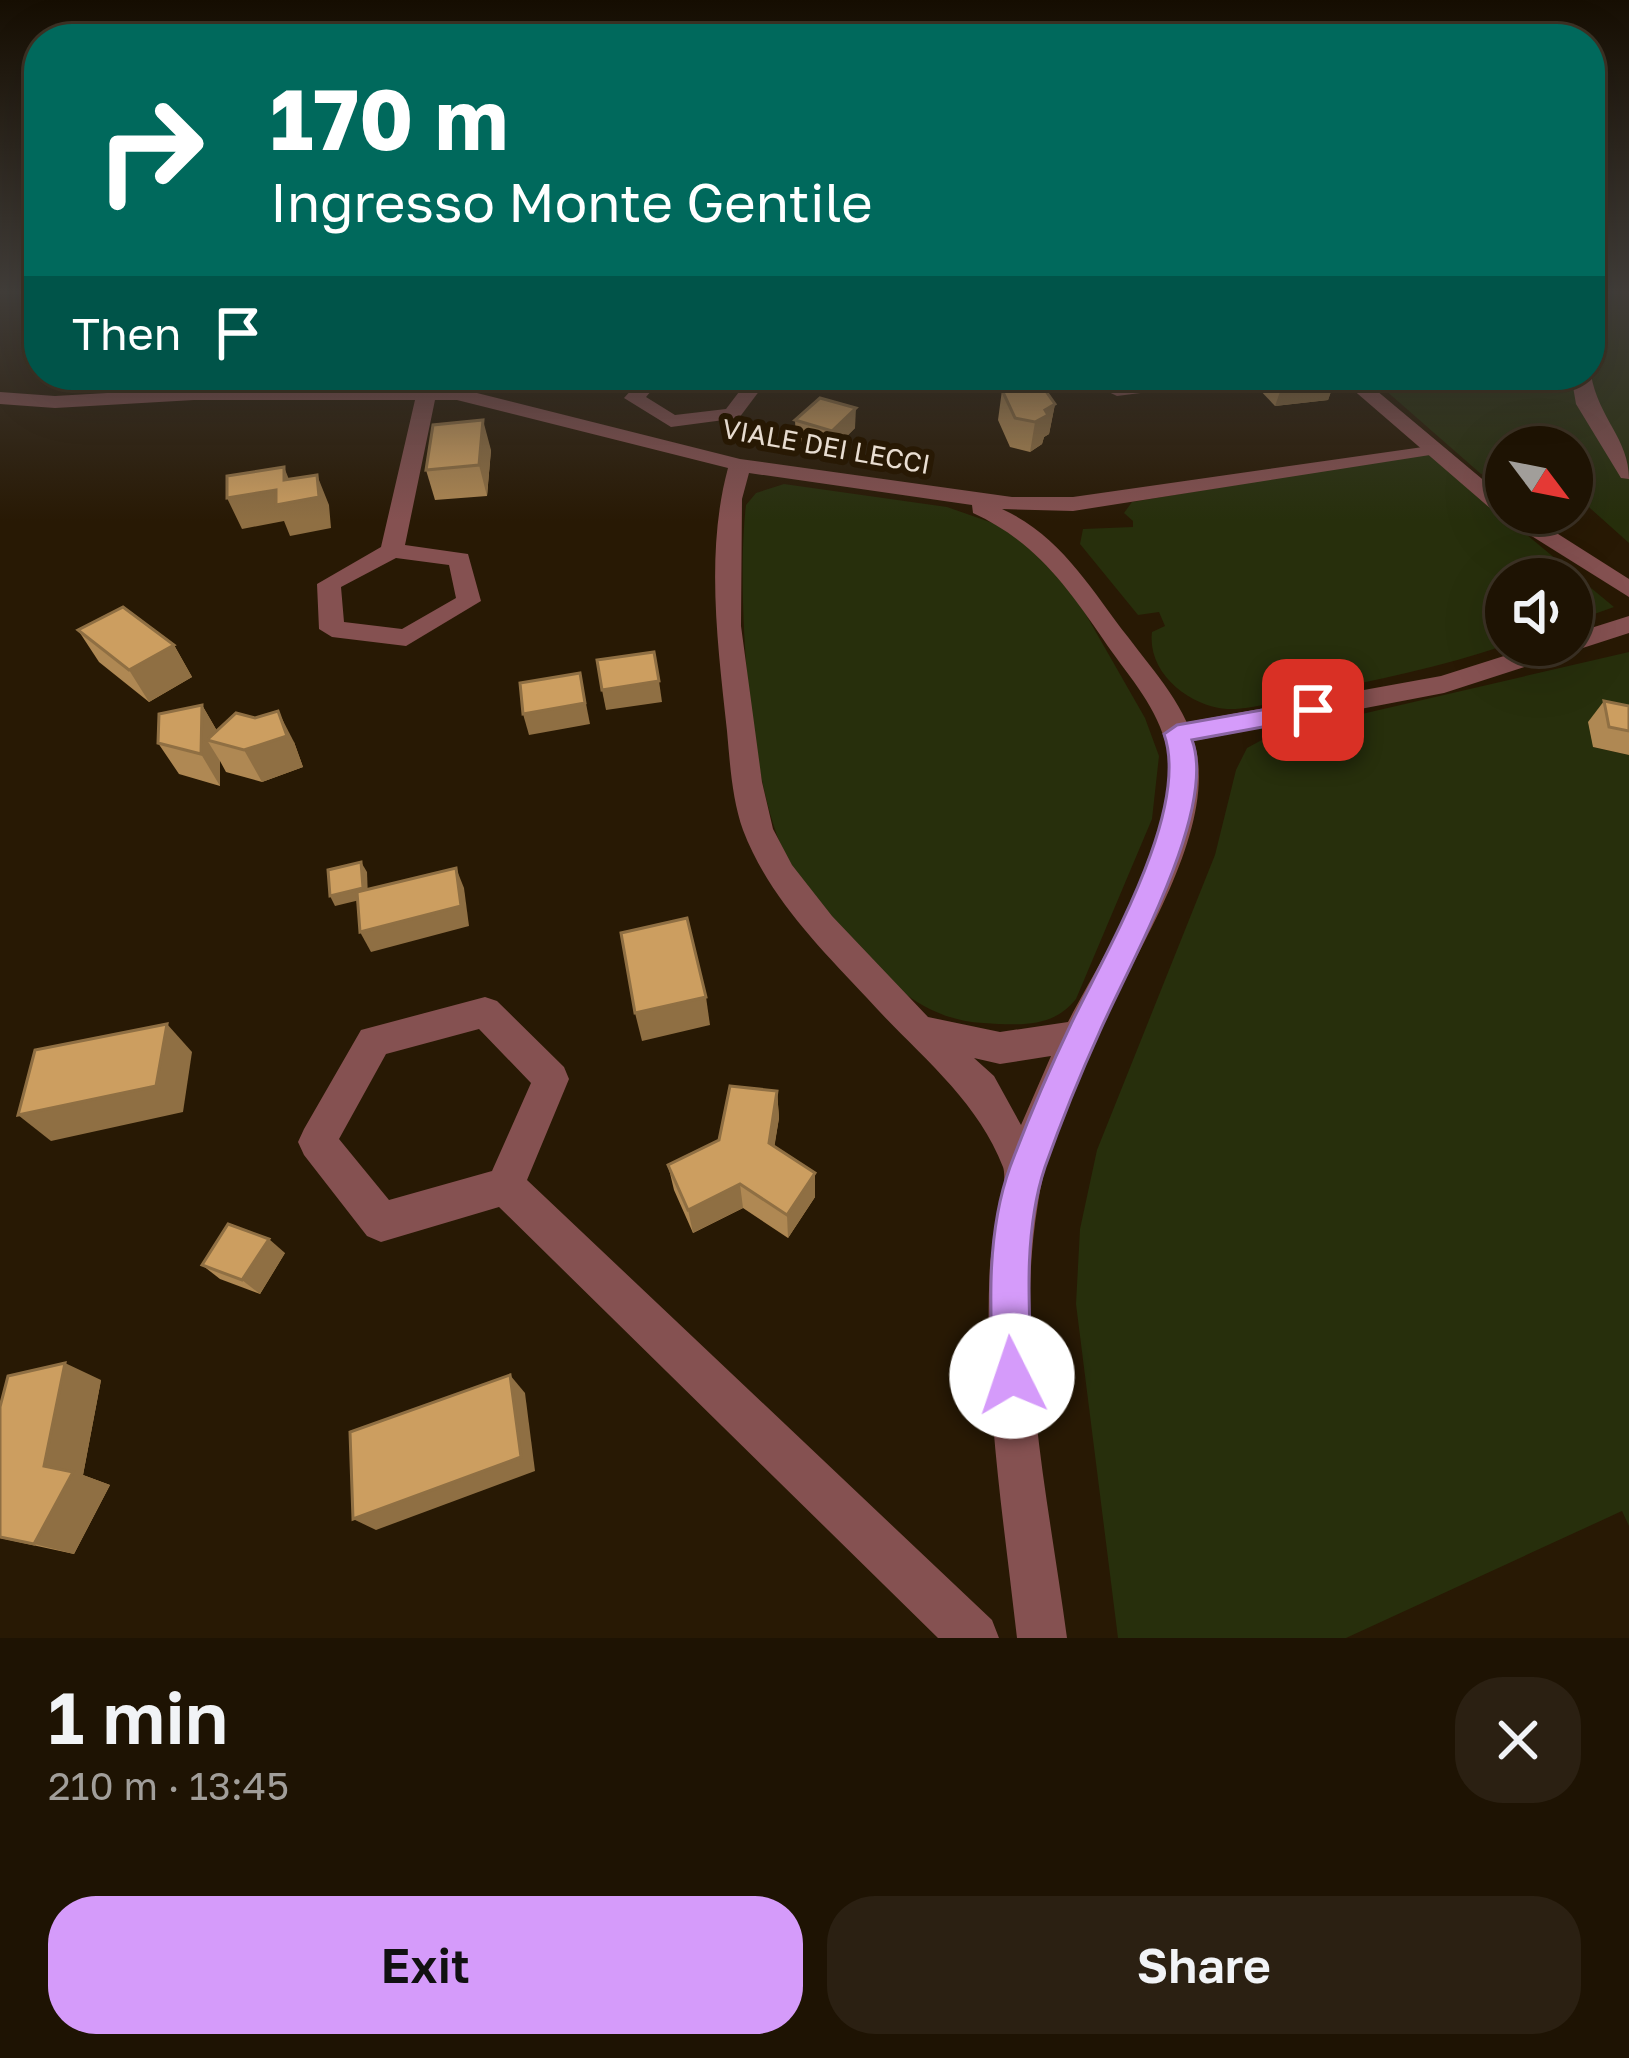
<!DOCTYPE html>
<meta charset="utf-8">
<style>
:root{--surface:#1e1303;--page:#2b2012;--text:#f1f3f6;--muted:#a19e9a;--line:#3c3225;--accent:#d59bfa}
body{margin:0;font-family:"Golos Text",sans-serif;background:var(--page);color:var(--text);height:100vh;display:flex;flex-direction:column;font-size:45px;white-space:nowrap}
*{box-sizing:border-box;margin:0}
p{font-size:39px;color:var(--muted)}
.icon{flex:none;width:66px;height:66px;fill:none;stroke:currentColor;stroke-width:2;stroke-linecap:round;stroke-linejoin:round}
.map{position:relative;height:1638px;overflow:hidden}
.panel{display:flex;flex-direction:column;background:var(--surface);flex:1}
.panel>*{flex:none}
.banner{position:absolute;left:24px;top:24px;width:1581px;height:366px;border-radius:48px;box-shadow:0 12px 48px #0002,0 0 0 3px var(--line);background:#00695c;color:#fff;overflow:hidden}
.needle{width:78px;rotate:122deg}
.controls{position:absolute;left:1485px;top:426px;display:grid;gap:24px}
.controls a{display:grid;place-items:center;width:108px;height:108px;border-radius:50%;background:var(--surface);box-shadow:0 12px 48px #0002,0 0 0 3px var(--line);font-size:60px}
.pin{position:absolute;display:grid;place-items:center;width:102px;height:102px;color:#fff;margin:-51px;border-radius:24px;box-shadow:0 6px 18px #0006}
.me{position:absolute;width:132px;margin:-66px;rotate:356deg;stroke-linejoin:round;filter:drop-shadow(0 0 9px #0008)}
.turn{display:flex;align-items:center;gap:42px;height:252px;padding:0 48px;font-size:54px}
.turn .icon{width:156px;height:156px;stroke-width:2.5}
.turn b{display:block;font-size:84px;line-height:102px}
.then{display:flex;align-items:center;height:114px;padding:0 48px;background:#0003;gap:24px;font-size:45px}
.round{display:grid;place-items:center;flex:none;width:126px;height:126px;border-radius:48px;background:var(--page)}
.head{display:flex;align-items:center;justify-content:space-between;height:204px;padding:0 48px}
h1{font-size:72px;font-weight:600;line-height:90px}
.cta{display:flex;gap:24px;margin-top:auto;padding:24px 48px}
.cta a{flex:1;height:138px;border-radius:48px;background:var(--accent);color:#111;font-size:48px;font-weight:600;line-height:138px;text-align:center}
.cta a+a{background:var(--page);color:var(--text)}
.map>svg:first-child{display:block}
</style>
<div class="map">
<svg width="1629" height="1638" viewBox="0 0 1629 1638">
<rect width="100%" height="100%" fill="#281904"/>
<g fill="#272f0c">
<path d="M 1590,292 L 1629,292 L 1629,543 L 1572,492 L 1572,447 L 1506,447 L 1506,471 L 1481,474 L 1368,375 L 1590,375 Z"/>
<path d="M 1428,453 L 1614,607 L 1572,622 L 1572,579 L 1506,579 L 1506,645 C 1442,667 1375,680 1309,694 C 1283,699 1253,710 1227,709 C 1188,706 1147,672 1152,632 L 1165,626 L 1159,612 L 1138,615 L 1080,544 L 1083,529 L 1133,527 L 1133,521 L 1124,513 L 1132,502 Z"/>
<path d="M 784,484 L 947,507 L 1010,529 L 1065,578 L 1145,718 L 1159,756 L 1152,819 L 1076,999 C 1052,1029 1018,1025 983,1023 C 927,1020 889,985 855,944 C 832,917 804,890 787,858 C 748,785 736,588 746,505 L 756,493 Z"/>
<path d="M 1629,652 L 1629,731 L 1593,747 L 1629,755 L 1629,1526 L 1622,1511 L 1346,1638 L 1118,1638 L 1076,1304 L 1080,1229 L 1097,1150 L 1215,855 L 1236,770 L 1247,748 L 1271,735 Z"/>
</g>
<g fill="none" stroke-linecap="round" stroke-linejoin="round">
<g fill="#855151" fill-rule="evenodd">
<path d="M 645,375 L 665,375 L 646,397 L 675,415 L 726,409 L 742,388 L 724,375 L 748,375 L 763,386 L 739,418 L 671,427 L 624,398 Z"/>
<path d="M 1073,375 L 1099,375 L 1119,384 L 1185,375 L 1180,388 L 1117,396 Z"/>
<path d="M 194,388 L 457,388 L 740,459 L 1012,497 L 1073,497 L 1437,445 L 1440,449 L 1430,455 L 1073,511 L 1002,509 C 1061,536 1090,588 1128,637 C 1154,672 1189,709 1197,754 C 1211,833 1144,939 1110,1009 C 1081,1069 1049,1134 1038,1203 C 1014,1347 1048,1495 1067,1638 L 1017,1638 C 1003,1514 983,1391 990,1265 C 992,1243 1009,1184 1003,1167 C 976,1097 916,1053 867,998 C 820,948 768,896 743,830 C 732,799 730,764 727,731 C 718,646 705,553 728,468 L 457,400 L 435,400 L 405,545 L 468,554 L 481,601 L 406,646 L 332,637 L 319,629 L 317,584 L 381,547 L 415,400 L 194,400 L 55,408 L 0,404 L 0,392 L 55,396 ZM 749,473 L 972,505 L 973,513 C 1034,541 1066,585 1103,639 C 1125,672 1154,702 1165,741 C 1190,824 1106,949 1068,1022 L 1000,1032 L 928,1017 L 832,916 L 792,865 L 773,829 L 762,782 L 741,626 L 742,499 ZM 396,558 L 449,565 L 456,598 L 402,629 L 344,622 L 341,587 ZM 1051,1056 L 1021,1125 L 994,1076 L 974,1058 L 1000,1064 Z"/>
<path d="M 485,997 L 497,1001 L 564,1067 L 569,1079 L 527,1180 L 992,1620 L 999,1638 L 938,1638 L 499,1207 L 381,1242 L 367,1236 L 304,1155 L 298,1142 L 304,1129 L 361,1030 ZM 479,1029 L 531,1083 L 492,1171 L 389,1200 L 339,1139 L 386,1054 Z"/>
</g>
<g fill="#855151" fill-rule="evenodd">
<path d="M 1336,375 L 1358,375 L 1506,499 L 1506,513 L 1525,513 L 1629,579 L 1629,597 L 1498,515 Z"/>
<path d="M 1571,375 L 1591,375 C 1599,419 1629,439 1629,479 L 1621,478 L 1576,404 Z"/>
<path d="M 1629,616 L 1629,633 L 1444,693 L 1177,744 L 1163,734 L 1177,724 L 1441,676 L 1539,645 L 1572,645 L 1572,634 Z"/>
</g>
</g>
<g fill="#af8853">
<path d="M 528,375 L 572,375 L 561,385 L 529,380 Z"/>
<path d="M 1258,375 L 1329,375 L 1335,380 L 1328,400 L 1275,406 L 1255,385 Z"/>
<path d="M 1007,381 L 1055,404 L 1049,434 L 1044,437 L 1042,444 L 1030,452 L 1010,447 L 998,420 L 1002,390 L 1006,388 Z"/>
<path d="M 795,420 L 855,428 L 832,451 L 796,440 Z"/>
<path d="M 491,450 L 487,496 L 435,500 L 426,470 Z"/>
<path d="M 78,630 L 174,645 L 192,677 L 149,702 L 99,662 Z"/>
<path d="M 1604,701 L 1629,706 L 1629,755 L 1593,747 L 1588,722 Z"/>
<path d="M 202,705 L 217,731 L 294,742 L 303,767 L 262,782 L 226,772 L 220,761 L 220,786 L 179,774 L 158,743 Z"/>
<path d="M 777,1091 L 779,1118 L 774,1147 L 815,1197 L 788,1238 L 743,1208 L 693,1233 L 674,1190 L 668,1165 L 719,1140 Z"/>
<path d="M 285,1253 L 260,1294 L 220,1279 L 202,1265 Z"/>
<path d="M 101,1380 L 83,1475 L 110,1485 L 74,1554 L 0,1538 L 0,1407 Z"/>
</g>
<g fill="#8f6f43">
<path d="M 559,375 L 572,375 L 561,385 Z"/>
<path d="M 1335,380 L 1328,400 L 1275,406 L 1282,386 Z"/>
<path d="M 1055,404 L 1049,434 L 1044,437 L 1042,444 L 1030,452 L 1035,422 L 1045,410 Z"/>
<path d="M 856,408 L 855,428 L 832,451 L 832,431 Z"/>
<path d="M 483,420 L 491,450 L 487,496 L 479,465 Z"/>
<path d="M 284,467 L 296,497 L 317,475 L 329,505 L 331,528 L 290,536 L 284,521 L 242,529 L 227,498 L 284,480 Z"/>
<path d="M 174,645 L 192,677 L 149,702 L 129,670 Z"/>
<path d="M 580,673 L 590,724 L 529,735 L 523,714 Z"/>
<path d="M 659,681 L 662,702 L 606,710 L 602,690 Z"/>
<path d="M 202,705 L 220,736 L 207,740 L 220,761 L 220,786 L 201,754 Z"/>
<path d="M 278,711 L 294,742 L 303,767 L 262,782 L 244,750 Z"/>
<path d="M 361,862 L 367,872 L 368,898 L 335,906 L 330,896 Z"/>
<path d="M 456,868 L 464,888 L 469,926 L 371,952 L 360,932 Z"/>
<path d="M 706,997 L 710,1025 L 642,1041 L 635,1013 Z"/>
<path d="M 167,1024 L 192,1052 L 183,1112 L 51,1141 L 18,1115 Z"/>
<path d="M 777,1091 L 779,1118 L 771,1168 L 769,1143 Z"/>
<path d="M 815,1173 L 815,1197 L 788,1238 L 787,1215 Z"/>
<path d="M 740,1184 L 743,1208 L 693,1233 L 688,1210 Z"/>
<path d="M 269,1239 L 285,1253 L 260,1294 L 242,1280 Z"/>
<path d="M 65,1363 L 101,1380 L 83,1475 L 110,1485 L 74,1554 L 34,1544 L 44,1466 Z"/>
<path d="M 510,1375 L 525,1393 L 535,1471 L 376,1530 L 353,1519 Z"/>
</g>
<g fill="#cc9e60" stroke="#8f6f43" stroke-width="3">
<path d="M 1015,375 L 1035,376 L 1055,404 L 1045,410 L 1048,415 L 1035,422 L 1015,418 L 1002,390 L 1009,386 L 1007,381 Z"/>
<path d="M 1271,375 L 1329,375 L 1335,380 L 1282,386 Z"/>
<path d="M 820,398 L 856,408 L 832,431 L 795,420 Z"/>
<path d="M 483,420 L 479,465 L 426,470 L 433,425 Z"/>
<path d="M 284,467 L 284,480 L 317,475 L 319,497 L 276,505 L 276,490 L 227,498 L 227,476 Z"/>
<path d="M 123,607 L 174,645 L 129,670 L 78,630 Z"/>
<path d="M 654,652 L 659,681 L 602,690 L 597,660 Z"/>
<path d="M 580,673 L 585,703 L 523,714 L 520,683 Z"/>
<path d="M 1604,701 L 1629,706 L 1629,731 L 1609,727 Z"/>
<path d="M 202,705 L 201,754 L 158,743 L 159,714 Z"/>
<path d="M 278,711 L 287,736 L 244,750 L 207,740 L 236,713 L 255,718 Z"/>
<path d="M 361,862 L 363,888 L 330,896 L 328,870 Z"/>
<path d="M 456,868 L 461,906 L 360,932 L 357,892 Z"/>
<path d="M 687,918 L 706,997 L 635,1013 L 621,933 Z"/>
<path d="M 167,1024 L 156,1086 L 18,1115 L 35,1050 Z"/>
<path d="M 730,1086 L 777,1091 L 769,1143 L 815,1173 L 787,1215 L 740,1184 L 688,1210 L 668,1165 L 719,1140 Z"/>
<path d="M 228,1224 L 269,1239 L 242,1280 L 202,1265 Z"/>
<path d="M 65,1363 L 44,1466 L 73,1472 L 34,1544 L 0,1537 L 0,1407 L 8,1376 Z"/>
<path d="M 510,1375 L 521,1457 L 353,1519 L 350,1432 Z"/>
</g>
<linearGradient id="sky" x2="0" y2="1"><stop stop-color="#160e02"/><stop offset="0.56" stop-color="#423e3a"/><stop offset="1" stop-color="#423e3a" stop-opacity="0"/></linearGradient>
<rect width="1629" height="521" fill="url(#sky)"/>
<path fill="#d59bfa" stroke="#8a65a2" stroke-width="3" d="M 1313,701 L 1325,710 L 1322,716 L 1192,740 C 1218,809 1129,965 1100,1031 C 1080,1075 1061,1122 1045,1167 C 1023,1233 1029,1308 1032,1376 L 1027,1390 L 1012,1396 L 998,1390 L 993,1376 C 990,1308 986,1233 1010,1167 C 1028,1119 1049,1070 1071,1024 C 1105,953 1191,810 1164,734 L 1177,725 Z"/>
<g text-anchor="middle" stroke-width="12" stroke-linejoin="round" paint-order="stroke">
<g font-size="27" fill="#e9ded2" stroke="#281904">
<text transform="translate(826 447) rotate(10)" y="9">VIALE DEI LECCI</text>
</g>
</g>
</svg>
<div class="controls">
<a><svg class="needle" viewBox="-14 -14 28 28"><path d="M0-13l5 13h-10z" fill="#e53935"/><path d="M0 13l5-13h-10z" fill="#a19e9a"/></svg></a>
<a><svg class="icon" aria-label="sound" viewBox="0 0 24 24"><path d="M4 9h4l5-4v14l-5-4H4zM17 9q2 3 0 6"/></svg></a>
</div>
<div class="pin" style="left:1313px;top:710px;background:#d93025"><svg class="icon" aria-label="arrive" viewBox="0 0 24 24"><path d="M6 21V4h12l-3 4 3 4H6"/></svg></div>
<svg class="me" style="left:1012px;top:1376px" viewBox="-20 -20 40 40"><circle r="19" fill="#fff"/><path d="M0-13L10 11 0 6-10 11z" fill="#d59bfa"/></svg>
<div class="banner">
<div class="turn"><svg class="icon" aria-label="right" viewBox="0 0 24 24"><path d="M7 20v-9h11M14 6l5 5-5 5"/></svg><div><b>170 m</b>Ingresso Monte Gentile</div></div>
<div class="then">Then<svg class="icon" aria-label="arrive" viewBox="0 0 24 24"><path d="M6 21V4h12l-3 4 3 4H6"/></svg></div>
</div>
</div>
<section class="panel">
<div class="head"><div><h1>1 min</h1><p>210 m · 13:45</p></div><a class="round"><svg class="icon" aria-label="close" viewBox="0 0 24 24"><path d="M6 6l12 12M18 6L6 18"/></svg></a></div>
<div class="cta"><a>Exit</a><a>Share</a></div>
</section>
